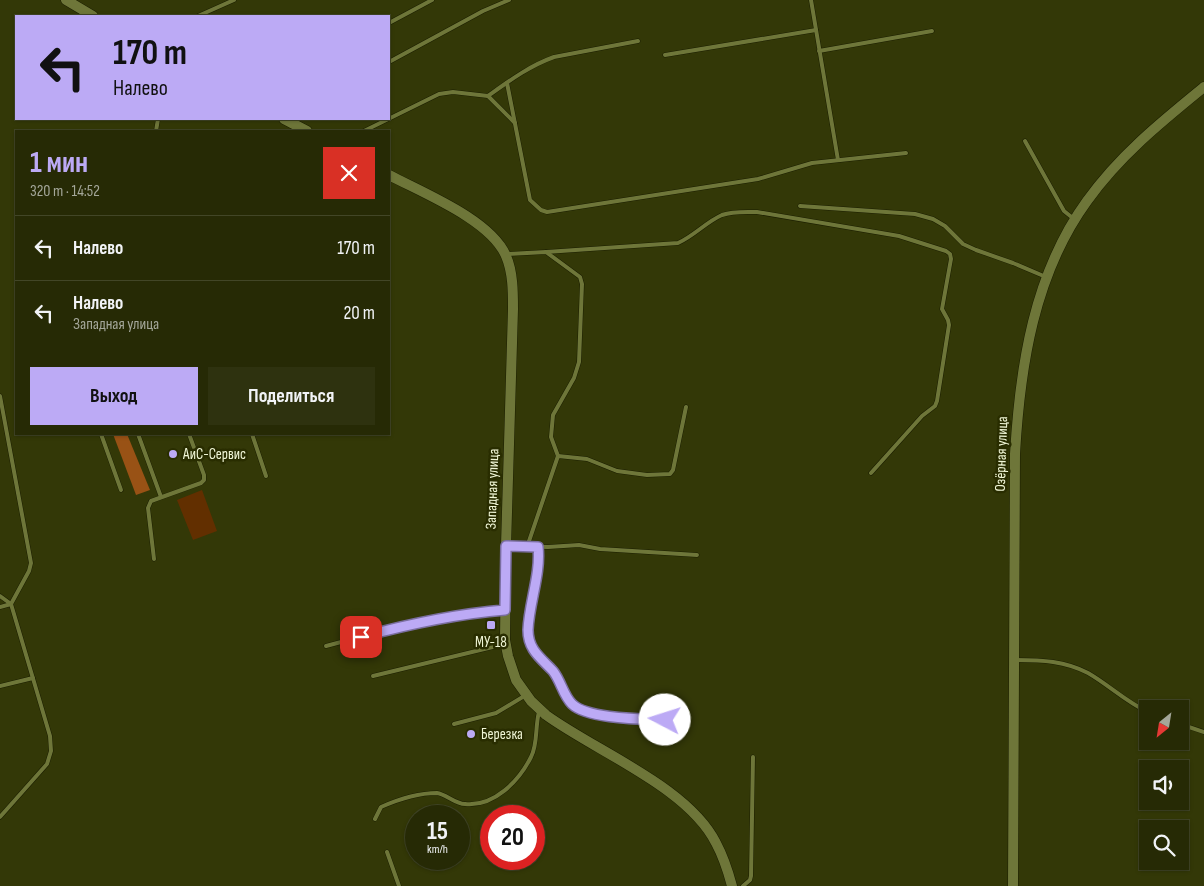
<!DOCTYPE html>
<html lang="ru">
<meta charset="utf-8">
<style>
:root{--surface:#262a05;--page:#2e320f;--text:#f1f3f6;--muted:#a4a79a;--line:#424627;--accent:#bcaaf5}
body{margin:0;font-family:"Sofia Sans Condensed",sans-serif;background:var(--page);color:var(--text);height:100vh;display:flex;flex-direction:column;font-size:19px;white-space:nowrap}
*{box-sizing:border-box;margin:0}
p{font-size:16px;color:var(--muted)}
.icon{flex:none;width:28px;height:28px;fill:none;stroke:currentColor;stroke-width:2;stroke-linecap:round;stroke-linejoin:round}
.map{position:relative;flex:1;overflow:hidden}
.sheet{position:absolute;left:15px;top:130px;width:375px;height:305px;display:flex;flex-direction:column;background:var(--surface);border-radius:0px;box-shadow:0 1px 4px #0004,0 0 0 1px var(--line)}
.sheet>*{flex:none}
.guide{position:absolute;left:15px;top:15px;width:375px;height:105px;border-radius:0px;box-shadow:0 1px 4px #0004,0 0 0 1px var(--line);background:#bcaaf5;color:#111;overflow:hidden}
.needle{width:32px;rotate:210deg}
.tools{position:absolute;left:1139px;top:700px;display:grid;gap:10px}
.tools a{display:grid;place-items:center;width:50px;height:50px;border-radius:0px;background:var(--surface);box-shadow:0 1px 4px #0004,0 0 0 1px var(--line);font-size:25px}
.speed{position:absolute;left:405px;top:805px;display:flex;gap:10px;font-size:25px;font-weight:700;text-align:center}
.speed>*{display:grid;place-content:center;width:65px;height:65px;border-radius:50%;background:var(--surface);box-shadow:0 1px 4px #0004,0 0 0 1px var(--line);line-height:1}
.speed small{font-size:12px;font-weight:400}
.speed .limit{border:8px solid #d22;background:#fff;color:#111}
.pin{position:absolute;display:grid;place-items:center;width:42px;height:42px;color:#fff;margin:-21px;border-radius:10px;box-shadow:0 2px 8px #0006}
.me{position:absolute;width:55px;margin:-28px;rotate:275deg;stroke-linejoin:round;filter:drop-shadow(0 0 4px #0008)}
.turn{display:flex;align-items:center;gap:18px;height:105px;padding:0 15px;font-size:22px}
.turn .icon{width:65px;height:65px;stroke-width:2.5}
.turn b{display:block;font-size:35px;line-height:42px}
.round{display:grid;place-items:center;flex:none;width:52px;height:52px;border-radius:0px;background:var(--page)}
.overview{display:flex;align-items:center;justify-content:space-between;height:85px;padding:0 15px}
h1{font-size:30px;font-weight:700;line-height:38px;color:var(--accent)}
.action{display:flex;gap:10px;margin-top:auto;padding:10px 15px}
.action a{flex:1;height:58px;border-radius:0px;background:var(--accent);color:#111;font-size:20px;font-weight:700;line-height:58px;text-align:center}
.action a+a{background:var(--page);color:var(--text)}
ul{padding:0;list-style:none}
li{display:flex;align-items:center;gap:15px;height:65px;padding:0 15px;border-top:1px solid var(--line)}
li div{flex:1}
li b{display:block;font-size:19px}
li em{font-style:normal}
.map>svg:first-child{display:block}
</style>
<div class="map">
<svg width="1204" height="886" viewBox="0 0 1204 886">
<rect width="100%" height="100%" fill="#333807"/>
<path fill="#622f00" d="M 202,490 L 217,531 L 193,540 L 177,500 Z"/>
<path fill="#995215" d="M 113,434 L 127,434 L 150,490 L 136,495 Z"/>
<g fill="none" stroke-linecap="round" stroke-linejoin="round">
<defs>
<g id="service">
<path d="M 811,0 L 838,160"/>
<path d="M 198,16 L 234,0"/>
<path d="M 389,23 L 432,0"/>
<path d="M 819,51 L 932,31"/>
<path d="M 665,55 L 816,30"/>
<path d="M 389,62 L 483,11 L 509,0"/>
<path d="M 507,83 L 530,200 L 541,210 L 547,212 L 758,179 L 812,163 L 906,153"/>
<path d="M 488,96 L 515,123"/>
<path d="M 156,131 L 158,119"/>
<path d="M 364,131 L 439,94 L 453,92 L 488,96 C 509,81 529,66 554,57 L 638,41"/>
<path d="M 1025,141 L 1064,211 L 1074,219"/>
<path d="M 800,206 L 915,214 L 933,219 L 945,226 L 963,244 L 976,250 L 1013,263 L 1046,277"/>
<path d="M 546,252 L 678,243 C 694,236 706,222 722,215 C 733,211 745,212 757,212 L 899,236 L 946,251 L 950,254 L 951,259 L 942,309 L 948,320 L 949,325 L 937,401 L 935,406 L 922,416 L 871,473"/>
<path d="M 507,254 L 546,252 L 580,277 L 582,284 L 579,362 L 574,378 L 553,415 L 551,437 L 558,456"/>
<path d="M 0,396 L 31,563 L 29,571 L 11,604 L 0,607"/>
<path d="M 101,434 L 121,490"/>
<path d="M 138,434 L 161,497"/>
<path d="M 252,434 L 266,476"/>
<path d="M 507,546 L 548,547 L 579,545 L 600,549 L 697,555"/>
<path d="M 527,547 L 558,456 L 587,459 L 617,471 L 647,475 L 670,474 L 673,470 L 686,407"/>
<path d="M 538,547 C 542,574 529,603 528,630 C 528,650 541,658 553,671 C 561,681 563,695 572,704 C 587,719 643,718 665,720"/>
<path d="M 154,559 L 148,508 L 151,501 L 201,483 L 204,480 L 204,475 L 189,434"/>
<path d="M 0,596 L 11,604 L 50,736 L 51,751 L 47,764 L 0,817"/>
<path d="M 326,646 L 413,623 L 456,615 L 505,610"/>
<path d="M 1016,660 C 1042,660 1065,661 1088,673 C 1109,685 1126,702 1148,712"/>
<path d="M 373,676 L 505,644"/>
<path d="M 0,686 L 33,678"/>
<path d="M 454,724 L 496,713 L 526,695"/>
<path d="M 1180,724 L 1204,732"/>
<path d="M 375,819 L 381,807 C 399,799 417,793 437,793 C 446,794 455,804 465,804 C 494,807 519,781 531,757 C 538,744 535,726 539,712"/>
<path d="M 387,852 L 399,886"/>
<path d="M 743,886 L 750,880 L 751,876 L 753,757"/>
</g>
<g id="tertiary">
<path d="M 66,0 L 93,16"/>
<path d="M 284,119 L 307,131"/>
<path d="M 389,175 C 423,193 491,220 506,256 C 513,272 513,292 513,309 L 506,546 L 505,640 L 508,656 L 516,680 L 531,701 L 546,715 C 597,752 688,787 716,843 C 723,856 728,871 732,886"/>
<path d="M 1013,886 L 1015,454 C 1020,366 1034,274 1087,201 C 1119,156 1161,122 1204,87"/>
</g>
</defs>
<use href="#service" stroke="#1b1e00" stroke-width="5"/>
<use href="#tertiary" stroke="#1b1e00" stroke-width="11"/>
<use href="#service" stroke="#6e7639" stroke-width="4"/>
<use href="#tertiary" stroke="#6e7639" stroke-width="10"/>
</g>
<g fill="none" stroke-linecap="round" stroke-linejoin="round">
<defs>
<path id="route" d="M 361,637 C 409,624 455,614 505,610 L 506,546 L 538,547 C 541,574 529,603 528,630 C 528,650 541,658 553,671 C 561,681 563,695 572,704 C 587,719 643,719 665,720"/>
</defs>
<use href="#route" stroke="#7a6e9f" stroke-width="12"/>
<use href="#route" stroke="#bcaaf5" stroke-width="9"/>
</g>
<g fill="#bcaaf5" stroke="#292d00" stroke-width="2">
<circle cx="173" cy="454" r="5"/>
<rect x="486" y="620" width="10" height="10" rx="2.5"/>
<circle cx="471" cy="734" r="5"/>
</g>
<g text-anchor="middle" stroke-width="5" stroke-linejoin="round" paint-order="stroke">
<g font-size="15" fill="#f0f6d6" stroke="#292d00" text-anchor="start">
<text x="183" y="459">АиС-Сервис</text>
<text x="491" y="647" text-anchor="middle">МУ-18</text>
<text x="481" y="739">Березка</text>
</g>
<g font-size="15" fill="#f0f6d6" stroke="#292d00">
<text transform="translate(1001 454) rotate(-88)" y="5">Озёрная улица</text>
<text transform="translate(492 489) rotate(-88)" y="5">Западная улица</text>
</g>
</g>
</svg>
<div class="tools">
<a><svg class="needle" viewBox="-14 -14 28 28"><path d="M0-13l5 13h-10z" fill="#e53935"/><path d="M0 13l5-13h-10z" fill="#a4a79a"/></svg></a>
<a><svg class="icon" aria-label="sound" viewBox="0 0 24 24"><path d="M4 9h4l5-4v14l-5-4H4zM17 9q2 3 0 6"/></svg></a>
<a><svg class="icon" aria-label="search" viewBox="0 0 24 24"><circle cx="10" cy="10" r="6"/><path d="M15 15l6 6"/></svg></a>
</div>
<div class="speed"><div>15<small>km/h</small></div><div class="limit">20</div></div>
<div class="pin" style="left:361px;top:637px;background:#d93025"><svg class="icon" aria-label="arrive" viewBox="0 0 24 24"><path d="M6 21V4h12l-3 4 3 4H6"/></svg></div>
<svg class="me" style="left:665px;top:720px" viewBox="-20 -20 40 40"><circle r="19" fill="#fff"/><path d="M0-13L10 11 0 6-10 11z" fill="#bcaaf5"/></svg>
<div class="guide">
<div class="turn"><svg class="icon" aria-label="left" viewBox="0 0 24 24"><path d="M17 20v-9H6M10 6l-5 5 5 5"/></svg><div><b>170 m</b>Налево</div></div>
</div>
<section class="sheet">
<div class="overview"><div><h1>1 мин</h1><p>320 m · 14:52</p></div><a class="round" style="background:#d93025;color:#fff"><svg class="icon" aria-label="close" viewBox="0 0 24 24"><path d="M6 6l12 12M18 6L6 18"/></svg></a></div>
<ul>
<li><svg class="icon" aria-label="left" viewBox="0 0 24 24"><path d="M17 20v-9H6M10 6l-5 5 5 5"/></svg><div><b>Налево</b></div><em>170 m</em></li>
<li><svg class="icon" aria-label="left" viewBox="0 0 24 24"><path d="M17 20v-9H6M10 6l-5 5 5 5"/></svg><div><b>Налево</b><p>Западная улица</p></div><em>20 m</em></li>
</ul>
<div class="action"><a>Выход</a><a>Поделиться</a></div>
</section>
</div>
